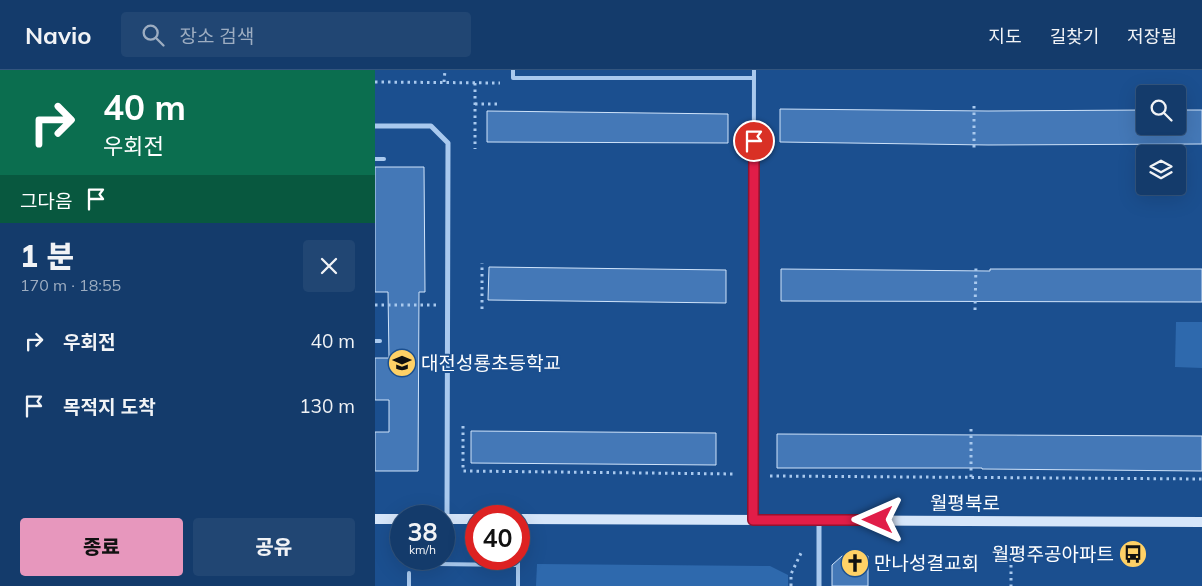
<!DOCTYPE html>
<html lang="ko">
<meta charset="utf-8">
<style>
:root{--surface:#143b6b;--page:#214673;--text:#f1f3f6;--muted:#9dadc1;--line:#33557e;--accent:#e797bd}
body{margin:0;font-family:Mulish,"Noto Sans KR",sans-serif;background:var(--page);color:var(--text);height:100vh;display:flex;flex-direction:column;font-size:19px;white-space:nowrap}
*{box-sizing:border-box;margin:0}
p{font-size:16px;color:var(--muted)}
.icon{flex:none;width:28px;height:28px;fill:none;stroke:currentColor;stroke-width:2;stroke-linecap:round;stroke-linejoin:round}
.map{position:relative;flex:1;overflow:hidden}
.sheet{display:flex;flex-direction:column;background:var(--surface);width:375px}
.sheet>*{flex:none}
.banner{background:#0b6e4f;color:#fff;overflow:hidden}
.buttons{position:absolute;left:761px;top:15px;display:grid;gap:10px}
.buttons a{display:grid;place-items:center;width:50px;height:50px;border-radius:5px;background:var(--surface);box-shadow:0 5px 20px #0002,0 0 0 1px var(--line);font-size:25px}
.speed{position:absolute;left:15px;top:435px;display:flex;gap:10px;font-size:25px;font-weight:700;text-align:center}
.speed>*{display:grid;place-content:center;width:65px;height:65px;border-radius:50%;background:var(--surface);box-shadow:0 5px 20px #0002,0 0 0 1px var(--line);line-height:1}
.speed small{font-size:12px;font-weight:400}
.speed .limit{border:8px solid #d22;background:#fff;color:#111}
.pin{position:absolute;display:grid;place-items:center;width:42px;height:42px;color:#fff;margin:-21px;border:2px solid #fff;border-radius:50%;box-shadow:0 1px 5px #0007}
.me{position:absolute;width:55px;margin:-28px;rotate:270deg;stroke-linejoin:round;filter:drop-shadow(0 0 4px #0008)}
.turn{display:flex;align-items:center;gap:18px;height:105px;padding:0 20px;font-size:22px}
.turn .icon{width:65px;height:65px;stroke-width:2.5}
.turn b{display:block;font-size:35px;line-height:42px}
.then{display:flex;align-items:center;height:48px;padding:0 20px;background:#0003;gap:10px;font-size:19px}
.round{display:grid;place-items:center;flex:none;width:52px;height:52px;border-radius:5px;background:var(--page)}
.head{display:flex;align-items:center;justify-content:space-between;height:85px;padding:0 20px}
h1{font-size:30px;font-weight:800;line-height:38px}
.cta{display:flex;gap:10px;margin-top:auto;padding:10px 20px}
.cta a{flex:1;height:58px;border-radius:5px;background:var(--accent);color:#111;font-size:20px;font-weight:800;line-height:58px;text-align:center}
.cta a+a{background:var(--page);color:var(--text)}
ul{padding:0;list-style:none}
li{display:flex;align-items:center;gap:15px;height:65px;padding:0 20px}
li div{flex:1}
li b{display:block;font-size:19px}
li em{font-style:normal}
header{display:flex;align-items:center;gap:30px;box-sizing:border-box;height:70px;padding:0 25px;background:var(--surface);border-bottom:1px solid var(--line)}
header strong{font-size:24px}
nav{display:flex;gap:28px;margin-inline-start:auto;font-size:18px}
.search{width:350px;height:45px;background:var(--page);display:flex;align-items:center;gap:12px;box-sizing:border-box;padding:0 18px;border-radius:5px;color:var(--muted);font-size:19px}
main{display:flex;flex:1;min-height:0}
.map>svg:first-child{display:block}
</style>
<header>
<strong>Navio</strong>
<div class="search"><svg class="icon" aria-label="search" viewBox="0 0 24 24"><circle cx="10" cy="10" r="6"/><path d="M15 15l6 6"/></svg>장소 검색</div>
<nav><a>지도</a><a>길찾기</a><a>저장됨</a></nav>
</header>
<main>
<section class="sheet">
<div class="banner">
<div class="turn"><svg class="icon" aria-label="right" viewBox="0 0 24 24"><path d="M7 20v-9h11M14 6l5 5-5 5"/></svg><div><b>40 m</b>우회전</div></div>
<div class="then">그다음<svg class="icon" aria-label="arrive" viewBox="0 0 24 24"><path d="M6 21V4h12l-3 4 3 4H6"/></svg></div>
</div>
<div class="head"><div><h1>1 분</h1><p>170 m · 18:55</p></div><a class="round"><svg class="icon" aria-label="close" viewBox="0 0 24 24"><path d="M6 6l12 12M18 6L6 18"/></svg></a></div>
<ul>
<li><svg class="icon" aria-label="right" viewBox="0 0 24 24"><path d="M7 20v-9h11M14 6l5 5-5 5"/></svg><div><b>우회전</b></div><em>40 m</em></li>
<li><svg class="icon" aria-label="arrive" viewBox="0 0 24 24"><path d="M6 21V4h12l-3 4 3 4H6"/></svg><div><b>목적지 도착</b></div><em>130 m</em></li>
</ul>
<div class="cta"><a>종료</a><a>공유</a></div>
</section>
<div class="map">
<svg width="827" height="516" viewBox="0 0 827 516">
<rect width="100%" height="100%" fill="#1b4f8f"/>
<g fill="#2e69ad">
<path d="M 801,252 L 827,252 L 827,298 L 800,297 Z"/>
<path d="M 162,494 L 395,496 L 413,505 L 413,516 L 161,516 Z"/>
</g>
<g fill="#4478b7" stroke="#cfe3fa">
<path d="M 405,39 L 613,41 L 770,40 L 770,56 L 802,56 L 802,40 L 827,40 L 827,74 L 613,75 L 405,72 Z"/>
<path d="M 112,41 L 353,44 L 353,73 L 112,72 Z"/>
<path d="M 0,97 L 49,97 L 50,222 L 44,222 L 43,401 L 0,401 L 0,362 L 14,362 L 14,330 L 0,330 L 0,288 L 14,288 L 13,222 L 0,222 Z"/>
<path d="M 114,197 L 351,200 L 351,233 L 113,230 Z"/>
<path d="M 406,199 L 615,201 L 615,199 L 827,199 L 827,232 L 406,231 Z"/>
<path d="M 96,361 L 341,363 L 341,395 L 96,393 Z"/>
<path d="M 402,364 L 827,366 L 827,401 L 607,399 L 607,398 L 402,398 Z"/>
<path d="M 467,486 L 493,486 L 493,516 L 457,516 L 457,495 Z"/>
</g>
<g fill="none" stroke-linecap="round" stroke-linejoin="round">
<g stroke="#a9c9ee" stroke-width="3" stroke-dasharray="2.5 4" stroke-linecap="butt">
<path d="M 0,12 L 125,13"/>
<path d="M 69,12 L 70,0"/>
<path d="M 100,13 L 100,79"/>
<path d="M 100,34 L 125,34"/>
<path d="M 599,36 L 599,79"/>
<path d="M 0,235 L 61,235"/>
<path d="M 107,239 L 107,193"/>
<path d="M 600,240 L 601,195"/>
<path d="M 88,356 L 88,401 L 361,404"/>
<path d="M 395,406 L 827,409"/>
<path d="M 596,407 L 596,357"/>
<path d="M 636,482 L 636,516"/>
<path d="M 416,516 L 416,504 L 427,481"/>
</g>
<g stroke="#a9c9ee" stroke-width="4">
<path d="M 138,0 L 138,8 L 379,8"/>
<path d="M 0,89 L 9,89"/>
<path d="M 0,271 L 5,271"/>
<path d="M 378,450 L 379,0"/>
<path d="M 62,494 L 143,495"/>
<path d="M 34,516 L 34,503"/>
<path d="M 143,516 L 143,489"/>
</g>
<g stroke="#a9c9ee" stroke-width="5">
<path d="M 0,56 L 56,56 L 73,73 L 72,449"/>
<path d="M 444,451 L 444,516"/>
</g>
<g stroke="#d6e6fa" stroke-width="10">
<path d="M 0,449 L 26,449"/>
<path d="M 69,449 L 101,449"/>
<path d="M 144,449 L 827,452"/>
</g>
</g>
<g fill="none" stroke-linecap="round" stroke-linejoin="round">
<defs>
<path id="route" d="M 379,71 L 378,450 L 503,450"/>
</defs>
<use href="#route" stroke="#92132f" stroke-width="12"/>
<use href="#route" stroke="#e11d48" stroke-width="9"/>
</g>
<defs>
<symbol id="school-disc" viewBox="-11 -11 22 22"><circle r="9.5" fill="#ffd166" stroke="#1b4f8f"/><path d="M0-5L7-2L0 1L-7-2ZM-4 1L0 2.5L4 1V4Q0 6-4 4Z" fill="#111"/></symbol>
<symbol id="bus-disc" viewBox="-11 -11 22 22"><circle r="9.5" fill="#ffd166" stroke="#1b4f8f"/><path d="M-5-6H5V4H4V6H2V4H-2V6H-4V4H-5ZM-3.5-4V0h7V-4ZM-3.5 1.2v1.5H-2V1.2ZM2 1.2v1.5H3.5V1.2Z" fill="#111"/></symbol>
<symbol id="church-disc" viewBox="-11 -11 22 22"><circle r="9.5" fill="#ffd166" stroke="#1b4f8f"/><path d="M-1.2-6h2.4v3.5h3.3v2.4h-3.3V6h-2.4V-.1h-3.3v-2.4h3.3Z" fill="#111"/></symbol>
</defs>
<g fill-rule="evenodd">
<use href="#school-disc" x="11" y="277" width="32" height="32"/>
<use href="#bus-disc" x="742" y="468" width="32" height="32"/>
<use href="#church-disc" x="464" y="477" width="32" height="32"/>
</g>
<g text-anchor="middle" stroke-width="4" stroke-linejoin="round" paint-order="stroke">
<g font-size="19" fill="#fff" stroke="#1b4f8f" text-anchor="start">
<text x="46" y="300">대전성룡초등학교</text>
<text x="739" y="491" text-anchor="end">월평주공아파트</text>
<text x="499" y="500">만나성결교회</text>
</g>
<g font-size="19" fill="#fff" stroke="#1b4f8f">
<text x="590" y="440">월평북로</text>
</g>
</g>
</svg>
<div class="buttons">
<a><svg class="icon" aria-label="search" viewBox="0 0 24 24"><circle cx="10" cy="10" r="6"/><path d="M15 15l6 6"/></svg></a>
<a><svg class="icon" aria-label="layers" viewBox="0 0 24 24"><path d="M12 4l9 5-9 5-9-5zM3 14l9 5 9-5"/></svg></a>
</div>
<div class="speed"><div>38<small>km/h</small></div><div class="limit">40</div></div>
<div class="pin" style="left:379px;top:71px;background:#d93025"><svg class="icon" aria-label="arrive" viewBox="0 0 24 24"><path d="M6 21V4h12l-3 4 3 4H6"/></svg></div>
<svg class="me" style="left:503px;top:450px" viewBox="-20 -20 40 40"><path d="M0-17L14 15 0 8-14 15z" fill="#e11d48" stroke="#fff" stroke-width="4"/></svg>
</div>
</main>
